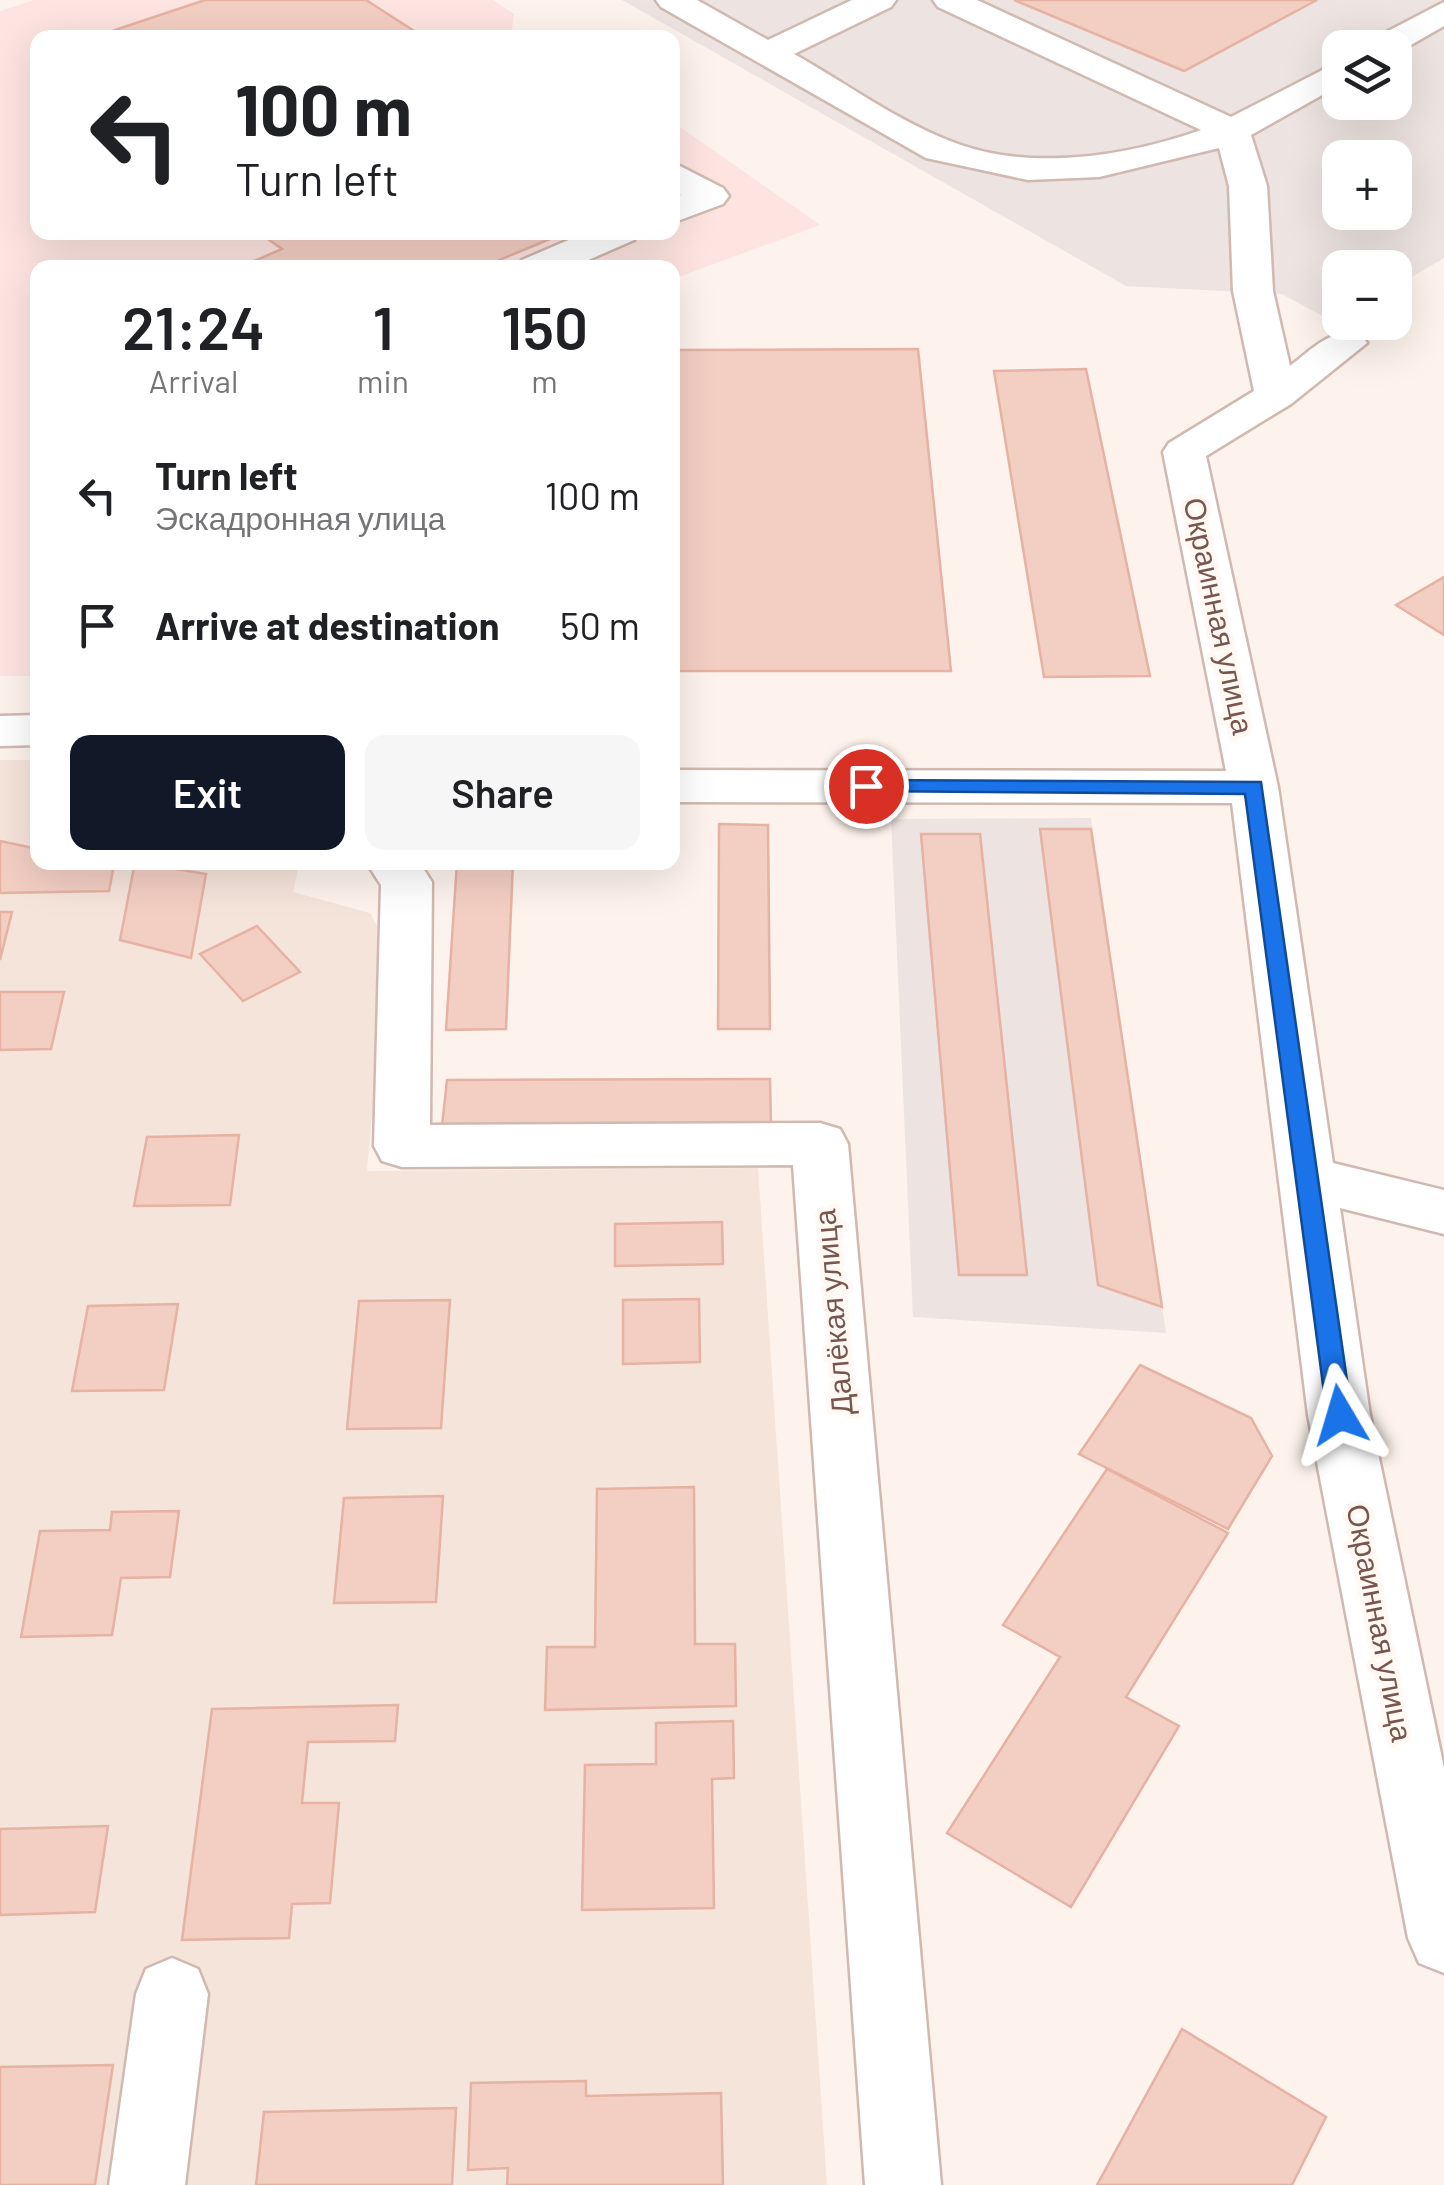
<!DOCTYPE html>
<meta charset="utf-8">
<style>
:root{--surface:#fff;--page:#f6f6f6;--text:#202124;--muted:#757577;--accent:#111827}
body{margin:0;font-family:Barlow,sans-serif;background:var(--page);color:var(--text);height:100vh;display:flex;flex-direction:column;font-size:38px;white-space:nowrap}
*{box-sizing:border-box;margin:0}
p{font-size:32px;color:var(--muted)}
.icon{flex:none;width:55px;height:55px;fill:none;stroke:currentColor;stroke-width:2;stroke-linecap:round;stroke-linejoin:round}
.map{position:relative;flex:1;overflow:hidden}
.details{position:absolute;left:30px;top:260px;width:650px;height:610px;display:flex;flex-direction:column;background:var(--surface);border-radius:20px;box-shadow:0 10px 40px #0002}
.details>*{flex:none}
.banner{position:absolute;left:30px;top:30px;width:650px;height:210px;border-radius:20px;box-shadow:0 10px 40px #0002;background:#fff;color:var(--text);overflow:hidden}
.buttons{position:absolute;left:1322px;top:30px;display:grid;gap:20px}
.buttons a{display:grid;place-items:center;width:90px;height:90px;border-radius:20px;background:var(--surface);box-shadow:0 10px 40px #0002;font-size:50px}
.pin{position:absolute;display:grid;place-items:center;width:85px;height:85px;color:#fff;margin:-42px;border:5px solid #fff;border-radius:50%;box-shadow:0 2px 10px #0007}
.me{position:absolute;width:110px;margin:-55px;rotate:353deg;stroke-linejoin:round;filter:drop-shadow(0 0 8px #0008)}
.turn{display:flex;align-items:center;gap:35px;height:210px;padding:0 40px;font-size:45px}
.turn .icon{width:130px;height:130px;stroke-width:2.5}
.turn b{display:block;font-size:70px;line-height:85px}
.eta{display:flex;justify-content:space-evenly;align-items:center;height:170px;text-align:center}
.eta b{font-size:60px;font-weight:600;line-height:70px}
.button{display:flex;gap:20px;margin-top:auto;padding:20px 40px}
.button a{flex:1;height:115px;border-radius:20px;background:var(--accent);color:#fff;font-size:40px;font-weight:600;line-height:115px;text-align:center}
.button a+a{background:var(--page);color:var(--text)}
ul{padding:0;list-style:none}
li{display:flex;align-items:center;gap:30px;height:130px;padding:0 40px}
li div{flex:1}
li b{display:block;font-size:38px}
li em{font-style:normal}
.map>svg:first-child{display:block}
</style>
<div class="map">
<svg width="1444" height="2185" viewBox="0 0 1444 2185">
<rect width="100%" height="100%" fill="#fdf3ec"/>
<path fill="#f5e4da" d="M 0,760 L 37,760 L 38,862 L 299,863 L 293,892 L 370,913 L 387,944 L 367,1171 L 758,1168 L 827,2185 L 0,2185 Z"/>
<path fill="#fde4e0" d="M 34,0 L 493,0 L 514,14 L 511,37 L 38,38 L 38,232 L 672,232 L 673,122 L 820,225 L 673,279 L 672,268 L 38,268 L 37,676 L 0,676 L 0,11 Z"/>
<g fill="#ede4e1" fill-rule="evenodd">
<path d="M 622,0 L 1444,0 L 1444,258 L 1395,287 L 1395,268 L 1340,268 L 1340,320 L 1335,323 L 1282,294 L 1126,286 ZM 1340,48 L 1395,48 L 1395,102 L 1340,102 ZM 1340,158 L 1395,158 L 1395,212 L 1340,212 Z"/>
<path d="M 1091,818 L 1166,1333 L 913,1317 L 891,819 Z"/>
</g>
<g fill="#f3cec3" stroke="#e5b2a3" stroke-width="2.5">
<path d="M 205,0 L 366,0 L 425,38 L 91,38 Z"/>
<path d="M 1014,0 L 1317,0 L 1184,71 Z"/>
<path d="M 258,232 L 567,232 L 480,268 L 238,268 L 282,249 Z"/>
<path d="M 918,349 L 951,671 L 672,671 L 672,350 Z"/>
<path d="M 1086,369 L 1150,676 L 1044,677 L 994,371 Z"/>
<path d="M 1444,577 L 1444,635 L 1396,605 Z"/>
<path d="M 719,824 L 768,825 L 770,1029 L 718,1029 Z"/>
<path d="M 1040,829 L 1091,829 L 1162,1307 L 1098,1285 Z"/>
<path d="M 921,834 L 980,834 L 1027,1275 L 959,1275 Z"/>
<path d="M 0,841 L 38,849 L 38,862 L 114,865 L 109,891 L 0,893 Z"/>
<path d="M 135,862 L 206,874 L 191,958 L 120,940 Z"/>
<path d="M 457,862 L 513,862 L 506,1029 L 446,1030 Z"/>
<path d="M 0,912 L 12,912 L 0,960 Z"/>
<path d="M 257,926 L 300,972 L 243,1001 L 200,954 Z"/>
<path d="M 0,992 L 64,992 L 51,1049 L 0,1050 Z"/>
<path d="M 770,1079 L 771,1126 L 442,1126 L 447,1080 Z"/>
<path d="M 239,1135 L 230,1205 L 134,1206 L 147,1137 Z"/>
<path d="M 722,1222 L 723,1264 L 615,1266 L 615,1224 Z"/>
<path d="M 699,1299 L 700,1362 L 623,1364 L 623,1300 Z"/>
<path d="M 450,1300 L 441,1428 L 347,1429 L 359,1301 Z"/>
<path d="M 178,1304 L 164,1390 L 72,1391 L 88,1306 Z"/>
<path d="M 1140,1365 L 1251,1418 L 1272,1456 L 1228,1529 L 1079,1454 Z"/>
<path d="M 1107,1469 L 1228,1533 L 1126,1697 L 1179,1726 L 1071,1907 L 947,1833 L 1060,1657 L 1003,1625 Z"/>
<path d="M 694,1487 L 695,1644 L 735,1644 L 736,1706 L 545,1710 L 547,1647 L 595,1647 L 597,1489 Z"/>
<path d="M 443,1496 L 436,1602 L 334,1603 L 344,1498 Z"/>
<path d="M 179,1511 L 170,1577 L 121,1578 L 112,1635 L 21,1637 L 40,1531 L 110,1530 L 112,1512 Z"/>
<path d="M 398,1705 L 395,1741 L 308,1742 L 302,1803 L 339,1803 L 330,1903 L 292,1904 L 289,1938 L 182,1940 L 212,1709 Z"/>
<path d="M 733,1721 L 734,1778 L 712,1779 L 714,1908 L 582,1910 L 585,1765 L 656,1764 L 656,1723 Z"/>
<path d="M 108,1826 L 95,1912 L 0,1915 L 0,1829 Z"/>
<path d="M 1182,2029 L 1326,2117 L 1292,2185 L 1097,2185 Z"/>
<path d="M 113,2065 L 95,2185 L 0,2185 L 0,2067 Z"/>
<path d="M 586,2081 L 586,2096 L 721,2093 L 723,2185 L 507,2185 L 508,2168 L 468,2170 L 471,2083 Z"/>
<path d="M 456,2108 L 452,2185 L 256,2185 L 264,2112 Z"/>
</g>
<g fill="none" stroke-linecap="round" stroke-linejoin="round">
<defs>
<g id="minor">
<path d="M 656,0 L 697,0 L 768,40 L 852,0 L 896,0 L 891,7 L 794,54 C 844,82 896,120 950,141 C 1027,172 1124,157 1201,130 L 938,7 L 933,0 L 977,0 L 1231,117 L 1340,61 L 1340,85 L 1251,135 L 1267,186 L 1273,291 L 1290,366 C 1312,349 1332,327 1361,334 L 1367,343 L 1291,404 L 1206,456 L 1278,787 L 1333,1163 L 1444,1190 L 1444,1234 L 1340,1208 L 1370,1415 L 1444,1768 L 1444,1973 L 1419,1963 L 1408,1938 L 1308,1415 L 1232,803 L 672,802 L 672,770 L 1226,771 L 1163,452 L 1169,443 L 1254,391 L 1233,291 L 1229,186 L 1219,148 L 1099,177 L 1028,180 L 926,158 L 661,7 Z"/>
<path d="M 1444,2 L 1444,26 L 1395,54 L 1395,48 L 1364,48 L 1369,41 Z"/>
<path d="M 672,162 L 723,188 L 729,196 L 723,204 L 672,223 L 672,198 L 681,195 L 672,189 Z"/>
<path d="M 587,232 L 640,232 L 634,240 L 570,268 L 517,268 L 522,260 Z"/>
<path d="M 38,715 L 38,745 L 0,746 L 0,716 Z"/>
<path d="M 366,862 L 419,862 L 432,882 L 430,1125 L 820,1123 L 840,1129 L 848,1144 L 941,2185 L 865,2185 L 793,1165 L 402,1167 L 382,1161 L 374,1146 L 381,885 Z"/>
<path d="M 172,1958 L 198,1969 L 208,1994 L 185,2185 L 109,2185 L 136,1994 L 146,1969 Z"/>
</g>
</defs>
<use href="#minor" stroke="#d0b9b0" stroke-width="5"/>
<use href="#minor" fill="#fff" fill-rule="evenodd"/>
</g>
<path fill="#1a73e8" stroke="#114b97" stroke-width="2.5" d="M 866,780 L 1261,782 L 1352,1415 L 1348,1422 L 1340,1426 L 1327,1415 L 1245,794 L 859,791 L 856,786 Z"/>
<g text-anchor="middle" stroke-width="10" stroke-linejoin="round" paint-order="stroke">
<g font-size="30" fill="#79564d" stroke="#fff8f3">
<text transform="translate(1218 616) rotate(78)" y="10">Окраинная улица</text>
<text transform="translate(834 1312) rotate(-95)" y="10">Далёкая улица</text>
<text transform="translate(1379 1623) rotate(79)" y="10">Окраинная улица</text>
</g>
</g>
</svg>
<div class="buttons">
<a><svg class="icon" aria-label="layers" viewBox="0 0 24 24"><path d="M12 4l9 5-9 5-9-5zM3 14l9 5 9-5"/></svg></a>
<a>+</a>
<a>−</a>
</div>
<div class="pin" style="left:866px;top:786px;background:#d93025"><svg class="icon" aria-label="arrive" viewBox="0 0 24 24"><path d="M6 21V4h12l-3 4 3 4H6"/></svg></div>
<svg class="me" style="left:1340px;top:1415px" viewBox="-20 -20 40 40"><path d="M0-17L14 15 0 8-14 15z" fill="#1a73e8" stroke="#fff" stroke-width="4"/></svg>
<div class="banner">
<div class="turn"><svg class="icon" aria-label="left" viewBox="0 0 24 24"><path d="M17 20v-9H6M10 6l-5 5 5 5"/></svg><div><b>100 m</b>Turn left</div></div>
</div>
<section class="details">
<div class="eta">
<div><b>21:24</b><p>Arrival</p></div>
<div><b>1</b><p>min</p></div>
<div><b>150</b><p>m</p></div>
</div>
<ul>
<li><svg class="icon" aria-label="left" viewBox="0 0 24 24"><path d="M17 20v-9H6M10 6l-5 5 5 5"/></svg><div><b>Turn left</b><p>Эскадронная улица</p></div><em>100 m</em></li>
<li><svg class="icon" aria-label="arrive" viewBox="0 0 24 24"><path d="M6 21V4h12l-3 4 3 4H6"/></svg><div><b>Arrive at destination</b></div><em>50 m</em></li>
</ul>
<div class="button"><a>Exit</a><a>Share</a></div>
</section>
</div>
